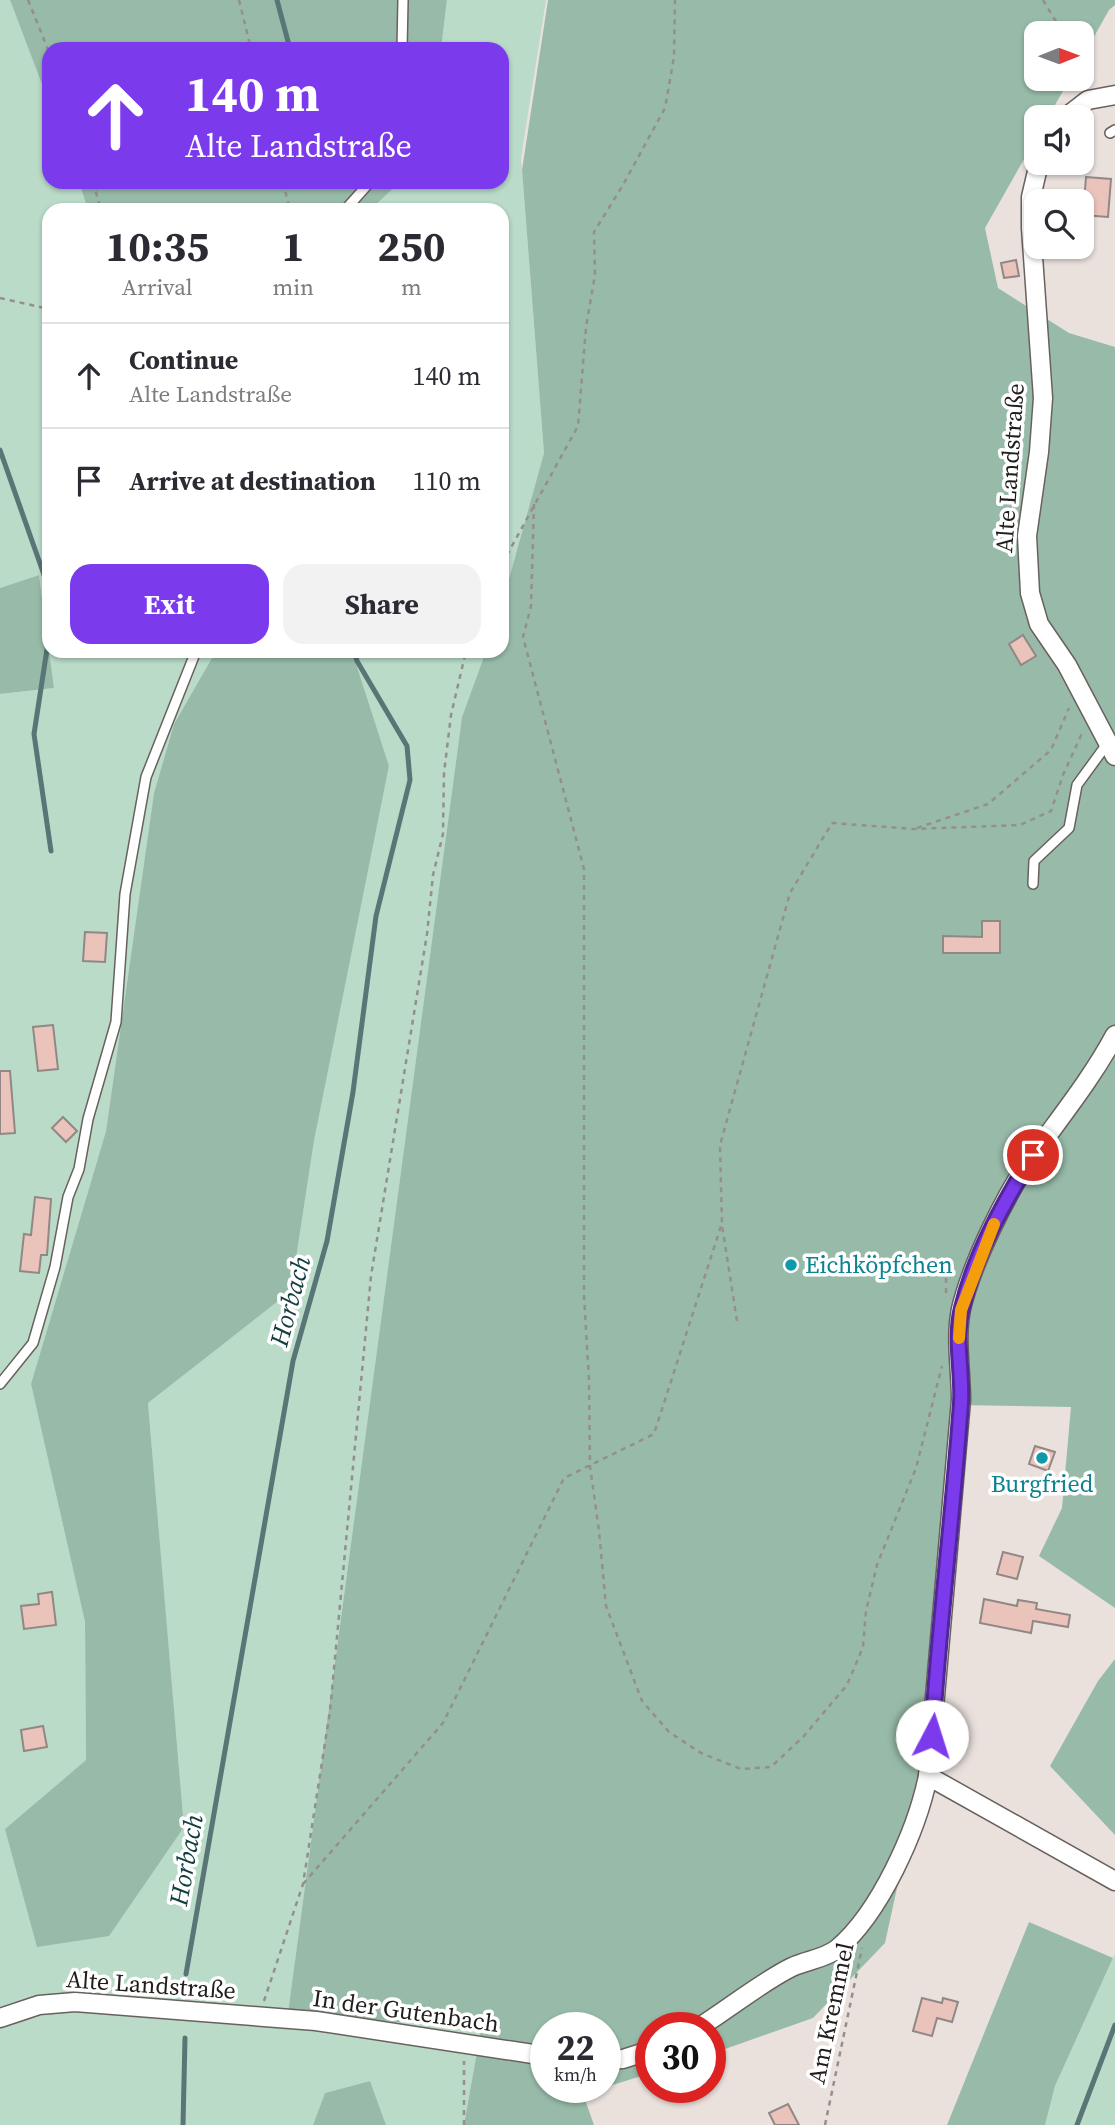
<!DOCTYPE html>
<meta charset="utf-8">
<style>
:root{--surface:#fff;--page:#f2f2f3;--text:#2b2b33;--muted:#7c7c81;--line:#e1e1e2;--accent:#7c3aed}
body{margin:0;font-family:"Source Serif 4",serif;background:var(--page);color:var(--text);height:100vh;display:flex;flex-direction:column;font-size:26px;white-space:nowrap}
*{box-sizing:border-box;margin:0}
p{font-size:23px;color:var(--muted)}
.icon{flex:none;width:38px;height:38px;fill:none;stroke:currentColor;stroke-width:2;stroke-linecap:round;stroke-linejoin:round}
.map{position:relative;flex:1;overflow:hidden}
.details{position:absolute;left:42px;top:203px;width:467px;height:455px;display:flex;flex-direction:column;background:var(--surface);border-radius:21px;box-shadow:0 2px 5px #0004}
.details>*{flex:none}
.banner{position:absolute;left:42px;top:42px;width:467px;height:147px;border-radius:21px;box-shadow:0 2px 5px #0004;background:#7c3aed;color:#fff;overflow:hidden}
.needle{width:46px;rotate:89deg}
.controls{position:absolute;left:1024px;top:21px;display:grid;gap:14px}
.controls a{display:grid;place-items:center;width:70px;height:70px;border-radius:14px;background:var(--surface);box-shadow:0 2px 5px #0004;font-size:35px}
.speed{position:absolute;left:530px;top:2012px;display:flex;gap:14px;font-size:35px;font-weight:700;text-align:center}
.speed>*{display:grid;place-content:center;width:91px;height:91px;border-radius:50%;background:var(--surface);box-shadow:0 2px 5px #0004;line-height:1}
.speed small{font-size:18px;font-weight:400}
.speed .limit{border:10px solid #d22;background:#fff;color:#111}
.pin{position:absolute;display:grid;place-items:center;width:60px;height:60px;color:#fff;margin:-30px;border:4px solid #fff;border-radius:50%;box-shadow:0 2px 7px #0007}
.me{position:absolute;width:77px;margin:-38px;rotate:5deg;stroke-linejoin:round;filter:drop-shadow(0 0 5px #0008)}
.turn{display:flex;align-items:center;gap:24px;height:147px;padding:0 28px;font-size:32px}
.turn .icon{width:91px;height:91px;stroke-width:2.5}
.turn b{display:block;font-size:49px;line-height:60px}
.eta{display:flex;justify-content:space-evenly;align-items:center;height:119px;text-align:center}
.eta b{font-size:42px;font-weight:700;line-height:49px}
.primary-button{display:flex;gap:14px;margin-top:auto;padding:14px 28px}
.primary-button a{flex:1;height:80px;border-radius:21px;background:var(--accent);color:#fff;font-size:28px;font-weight:700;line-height:80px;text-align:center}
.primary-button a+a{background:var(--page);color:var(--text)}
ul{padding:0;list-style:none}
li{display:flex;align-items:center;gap:21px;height:105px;padding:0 28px;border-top:2px solid var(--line)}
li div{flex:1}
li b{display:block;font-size:26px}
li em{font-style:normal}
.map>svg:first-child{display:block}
</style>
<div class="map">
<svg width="1115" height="2125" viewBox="0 0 1115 2125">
<rect width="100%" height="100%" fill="#eae1dd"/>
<g fill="#b9dbc8">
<path d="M 0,0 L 10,0 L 49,103 L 49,182 L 79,182 L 88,210 L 49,210 L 49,649 L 39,575 L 0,588 Z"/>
<path d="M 447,0 L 546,0 L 521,158 L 544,453 L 502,604 L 502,210 L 370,210 L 400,182 L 502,182 L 502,49 L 441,49 Z"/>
<path d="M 49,651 L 216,651 L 174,724 L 154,793 L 106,1131 L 31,1384 L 85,1622 L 86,1760 L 5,1829 L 184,1827 L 148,1403 L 291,1291 L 314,1141 L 389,766 L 352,651 L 486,651 L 462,717 L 288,2013 L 481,2029 L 464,2125 L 386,2125 L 370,2081 L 325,2093 L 313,2125 L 0,2125 L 0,694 L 54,688 Z"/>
<path d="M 1115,1954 L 1115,2125 L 1045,2125 L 1055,2086 Z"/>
</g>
<g fill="#98bba9">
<path d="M 10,0 L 447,0 L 441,49 L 49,49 L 49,103 Z"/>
<path d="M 548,0 L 1115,0 L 1115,5 L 1109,10 L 1082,58 L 1082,33 L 1036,33 L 1036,79 L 1070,79 L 1048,117 L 1036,117 L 1036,138 L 985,228 L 998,288 L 1069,333 L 1115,347 L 1115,1608 L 1039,1556 L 1062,1508 L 1071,1407 L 956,1405 L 923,1769 L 885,1943 L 813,2018 L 711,2054 L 710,2028 L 651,2028 L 651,2073 L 606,2087 L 606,2028 L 546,2028 L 546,2088 L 603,2088 L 583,2094 L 594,2125 L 464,2125 L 481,2029 L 288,2013 L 462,717 L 486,651 L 502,651 L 502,604 L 544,453 L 522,170 Z"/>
<path d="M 79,182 L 400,182 L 370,210 L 88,210 Z"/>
<path d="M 39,575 L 54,688 L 0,694 L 0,588 Z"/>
<path d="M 216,651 L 352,651 L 389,766 L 314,1141 L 291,1291 L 148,1403 L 184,1827 L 109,1936 L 37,1947 L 5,1829 L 86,1760 L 85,1622 L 31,1384 L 106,1131 L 154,793 L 174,724 Z"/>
<path d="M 1115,1659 L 1115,1835 L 1050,1766 L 1098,1681 Z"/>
<path d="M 1029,1922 L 1113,1958 L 1055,2086 L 1045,2125 L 947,2125 Z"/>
<path d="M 370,2081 L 386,2125 L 313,2125 L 325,2093 Z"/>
</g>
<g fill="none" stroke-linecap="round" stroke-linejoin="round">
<g stroke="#597576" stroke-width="5">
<path d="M 277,0 L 290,49"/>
<path d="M 326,182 L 328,185"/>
<path d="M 0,450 L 49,589"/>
<path d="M 49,636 L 34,734 L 51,851"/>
<path d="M 186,1974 L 293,1361 L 327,1241 L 353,1092 L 376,916 L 410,780 L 407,746 L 357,661 L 354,651"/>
<path d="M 183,2125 L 185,2038"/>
<path d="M 1077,2125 L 1115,2025"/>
</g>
</g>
<g fill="#eac3bb" stroke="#918886" stroke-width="2">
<path d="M 1086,177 L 1111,179 L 1108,217 L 1083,215 Z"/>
<path d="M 1016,260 L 1019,276 L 1004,278 L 1001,263 Z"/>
<path d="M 1023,635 L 1036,656 L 1021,665 L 1009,644 Z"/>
<path d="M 982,921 L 1000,921 L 1000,953 L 943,953 L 943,936 L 982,937 Z"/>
<path d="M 85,932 L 107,933 L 105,962 L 83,961 Z"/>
<path d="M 53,1025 L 58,1069 L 38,1071 L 33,1027 Z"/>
<path d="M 0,1071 L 10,1071 L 15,1133 L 0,1134 Z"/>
<path d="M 63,1117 L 77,1131 L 66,1142 L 52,1128 Z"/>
<path d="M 35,1197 L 51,1199 L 47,1255 L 41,1255 L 39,1273 L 20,1271 L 24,1234 L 31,1235 Z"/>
<path d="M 1035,1446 L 1055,1452 L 1048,1471 L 1029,1464 Z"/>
<path d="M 1003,1552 L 1023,1557 L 1017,1579 L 997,1574 Z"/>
<path d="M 52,1592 L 56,1625 L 24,1629 L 21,1606 L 39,1604 L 38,1594 Z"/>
<path d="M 984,1599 L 1017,1606 L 1018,1600 L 1037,1603 L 1036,1609 L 1070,1615 L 1068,1627 L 1033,1621 L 1031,1633 L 980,1623 Z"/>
<path d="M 43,1726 L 47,1747 L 24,1751 L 21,1730 Z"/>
<path d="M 922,1998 L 942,2003 L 943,1998 L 958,2002 L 952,2022 L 937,2018 L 932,2036 L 913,2031 Z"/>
<path d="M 788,2104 L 799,2125 L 775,2125 L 769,2113 Z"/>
</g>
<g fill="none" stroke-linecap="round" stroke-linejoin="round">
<defs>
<g id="lane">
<path d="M 402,49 L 403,0"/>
<path d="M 1110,133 L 1115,130"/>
<path d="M 345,210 L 370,182"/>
<path d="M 1033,884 L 1034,861 L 1069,828 L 1077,785 L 1107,744"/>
<path d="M 0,1384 L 33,1343 L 55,1267 L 68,1197 L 79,1169 L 88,1119 L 116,1022 L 125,894 L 146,777 L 196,651"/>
</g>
<g id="street">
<path d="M 1066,117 L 1088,100 L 1115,95"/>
<path d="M 1039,163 L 1031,197 L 1031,228 L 1043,398 L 1039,452 L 1027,536 L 1030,593 L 1039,624 L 1067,665 L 1115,756"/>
<path d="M 928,1776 L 1115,1881"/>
<path d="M 0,2018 L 39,2005 L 75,2002 L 316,2021 L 546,2056"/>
<path d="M 698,2028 C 727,2010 763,1981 792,1967 C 807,1960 824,1959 837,1949 C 880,1913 917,1830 928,1776 L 961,1400 C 961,1371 955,1338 961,1309 C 972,1263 1006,1193 1034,1154 C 1062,1115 1092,1078 1115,1035"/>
<path d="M 606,2060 L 623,2059 L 651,2050"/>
</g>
</defs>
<use href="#lane" stroke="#69615d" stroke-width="12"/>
<use href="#street" stroke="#69615d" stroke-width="21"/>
<g stroke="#958f8c" stroke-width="2.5" stroke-dasharray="5 5" stroke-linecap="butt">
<path d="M 28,0 L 49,52"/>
<path d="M 239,0 L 251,49"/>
<path d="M 1043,0 L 1063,33"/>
<path d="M 93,182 L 101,210"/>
<path d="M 283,182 L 290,210"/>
<path d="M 0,298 L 49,309"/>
<path d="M 534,504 L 531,606 L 523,637 L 584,869 L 584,1296 L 589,1380 L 590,1466 L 599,1531 L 606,1606 L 642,1701 L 669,1732 L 701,1753 L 741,1769 L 771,1767 L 803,1737 L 847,1685 L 863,1647 L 866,1611 L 877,1565 L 916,1468 L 942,1366"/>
<path d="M 502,564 L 578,426 L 586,327 L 595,275 L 594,232 L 623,185 L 665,108 L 674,57 L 675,0"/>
<path d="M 917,828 L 988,804 L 1051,750 L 1069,708"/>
<path d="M 946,1293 L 946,1279 L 955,1269"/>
<path d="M 737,1321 L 722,1225 L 720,1145 L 790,893 L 832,823 L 914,829 L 1020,825 L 1051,811 L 1063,775 L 1083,731"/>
<path d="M 303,1884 L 443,1723 L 564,1478 L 654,1434 L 721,1226"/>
<path d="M 264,2001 L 303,1884 L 330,1711 L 371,1276 L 427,934 L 433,875 L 443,834 L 444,773 L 451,715 L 466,651"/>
<path d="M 464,2125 L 464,2061"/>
<path d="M 825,2125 L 862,1948"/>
</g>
<use href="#lane" stroke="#fff" stroke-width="9"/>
<use href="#street" stroke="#fff" stroke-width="18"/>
</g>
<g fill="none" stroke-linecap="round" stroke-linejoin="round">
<defs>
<path id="route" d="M 932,1736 C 939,1625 953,1515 961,1403 C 963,1372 954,1339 962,1308 C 975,1254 1004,1202 1033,1155"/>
</defs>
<use href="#route" stroke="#51269a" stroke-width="18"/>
<use href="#route" stroke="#7c3aed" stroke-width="12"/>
<path stroke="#f59e0b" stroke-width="12" d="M 959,1338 L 961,1310 L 994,1224"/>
</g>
<g fill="#0f9aa8" stroke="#fff" stroke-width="2.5">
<circle cx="791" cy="1265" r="7"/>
<circle cx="1042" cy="1458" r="7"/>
</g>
<g text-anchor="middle" stroke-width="7" stroke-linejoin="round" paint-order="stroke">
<g font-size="24" fill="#201d1c" stroke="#fff">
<text transform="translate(1010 468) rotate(-86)" y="8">Alte Landstraße</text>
<text transform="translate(151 1985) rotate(4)" y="8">Alte Landstraße</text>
<text transform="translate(406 2011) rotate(8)" y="8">In der Gutenbach</text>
<text transform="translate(831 2013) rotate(-78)" y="8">Am Kremmel</text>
</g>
<g font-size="24" fill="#0d838f" stroke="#fff" text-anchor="start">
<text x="805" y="1273">Eichköpfchen</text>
<text x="1042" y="1492" text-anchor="middle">Burgfried</text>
</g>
<g font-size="26" font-style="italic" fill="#133d3e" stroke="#fff">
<text transform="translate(290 1301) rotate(-75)" y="9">Horbach</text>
<text transform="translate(186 1860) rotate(-80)" y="9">Horbach</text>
</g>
</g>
</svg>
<div class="controls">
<a><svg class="needle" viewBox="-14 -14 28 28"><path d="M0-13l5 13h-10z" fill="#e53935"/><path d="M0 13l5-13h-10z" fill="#7c7c81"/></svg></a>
<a><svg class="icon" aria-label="sound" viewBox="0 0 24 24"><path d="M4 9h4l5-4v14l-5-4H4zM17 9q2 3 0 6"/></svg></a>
<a><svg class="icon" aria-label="search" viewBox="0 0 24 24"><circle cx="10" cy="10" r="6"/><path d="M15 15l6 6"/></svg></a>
</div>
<div class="speed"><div>22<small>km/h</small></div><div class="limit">30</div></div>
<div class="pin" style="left:1033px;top:1155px;background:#d93025"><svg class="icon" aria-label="arrive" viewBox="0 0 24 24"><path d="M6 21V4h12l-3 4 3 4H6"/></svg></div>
<svg class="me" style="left:932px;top:1736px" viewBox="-20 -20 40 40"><circle r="19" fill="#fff"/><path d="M0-13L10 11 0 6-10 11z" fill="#7c3aed"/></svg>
<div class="banner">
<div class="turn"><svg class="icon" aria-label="ahead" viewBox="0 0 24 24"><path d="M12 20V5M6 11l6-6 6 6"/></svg><div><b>140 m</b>Alte Landstraße</div></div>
</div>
<section class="details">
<div class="eta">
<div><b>10:35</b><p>Arrival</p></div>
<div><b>1</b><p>min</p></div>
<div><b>250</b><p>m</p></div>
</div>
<ul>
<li><svg class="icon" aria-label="ahead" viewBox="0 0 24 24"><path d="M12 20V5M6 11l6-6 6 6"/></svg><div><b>Continue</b><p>Alte Landstraße</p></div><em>140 m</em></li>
<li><svg class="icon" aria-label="arrive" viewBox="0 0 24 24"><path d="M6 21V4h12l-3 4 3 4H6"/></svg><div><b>Arrive at destination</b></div><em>110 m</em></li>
</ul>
<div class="primary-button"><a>Exit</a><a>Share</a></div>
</section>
</div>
